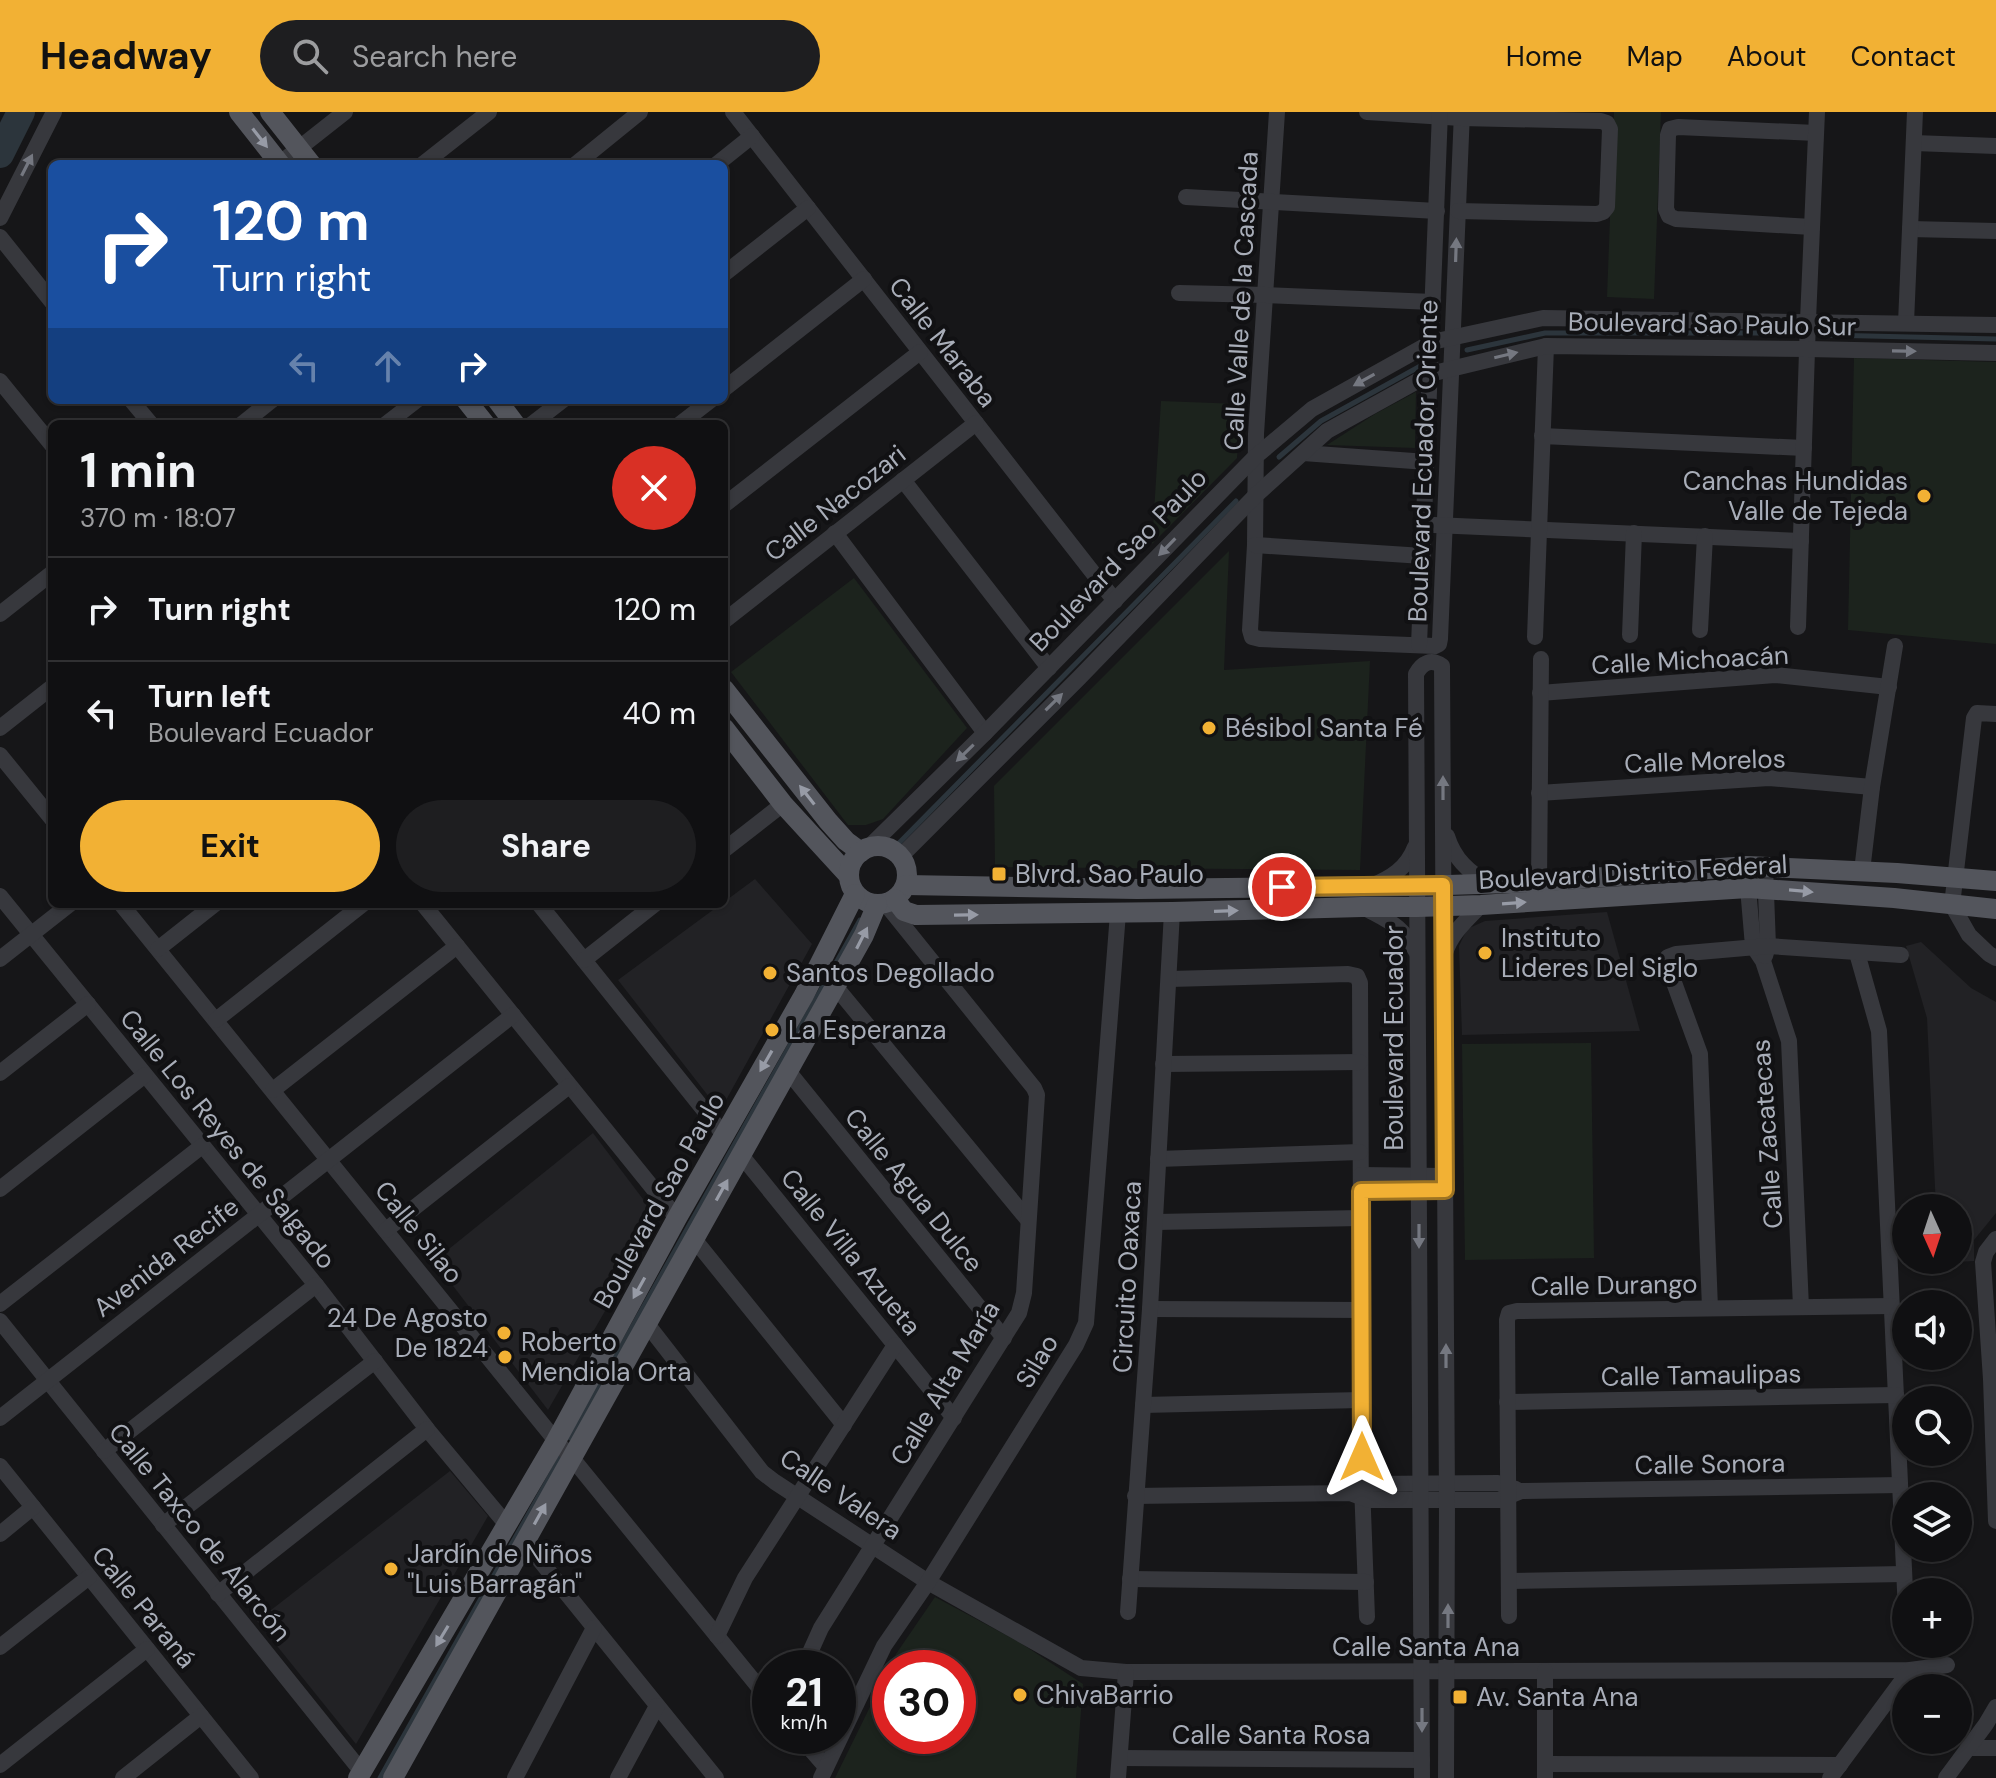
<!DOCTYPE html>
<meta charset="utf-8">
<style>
:root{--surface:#101012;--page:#1e1e20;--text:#f1f3f6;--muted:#9c9d9f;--line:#303032;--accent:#f2b134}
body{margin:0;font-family:"DM Sans",sans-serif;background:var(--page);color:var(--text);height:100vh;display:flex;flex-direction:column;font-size:30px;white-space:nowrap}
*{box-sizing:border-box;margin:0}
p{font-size:26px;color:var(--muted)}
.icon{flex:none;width:44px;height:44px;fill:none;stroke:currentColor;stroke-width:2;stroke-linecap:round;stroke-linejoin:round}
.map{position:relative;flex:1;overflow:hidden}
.panel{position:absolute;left:48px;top:308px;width:680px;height:488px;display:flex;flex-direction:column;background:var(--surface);border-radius:12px;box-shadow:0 2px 6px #0004,0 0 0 2px var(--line)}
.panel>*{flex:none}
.guide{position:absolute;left:48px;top:48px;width:680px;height:244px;border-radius:12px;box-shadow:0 2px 6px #0004,0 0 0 2px var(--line);background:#1a4fa0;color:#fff;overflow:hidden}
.needle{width:52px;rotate:177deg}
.fabs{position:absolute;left:1892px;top:1082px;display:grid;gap:16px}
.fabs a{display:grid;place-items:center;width:80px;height:80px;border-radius:50%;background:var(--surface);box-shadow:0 2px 6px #0004,0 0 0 2px var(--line);font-size:40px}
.speed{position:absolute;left:752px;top:1538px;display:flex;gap:16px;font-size:40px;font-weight:700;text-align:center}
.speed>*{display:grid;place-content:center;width:104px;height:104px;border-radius:50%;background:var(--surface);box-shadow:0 2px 6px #0004,0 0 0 2px var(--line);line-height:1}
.speed small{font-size:20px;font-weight:400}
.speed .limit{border:12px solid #d22;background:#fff;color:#111}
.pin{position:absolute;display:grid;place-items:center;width:68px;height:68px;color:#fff;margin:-34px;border:4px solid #fff;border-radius:50%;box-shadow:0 2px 8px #0007}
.me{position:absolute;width:88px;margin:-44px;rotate:0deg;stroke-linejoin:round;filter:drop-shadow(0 0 6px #0008)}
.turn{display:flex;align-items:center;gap:28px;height:168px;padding:0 32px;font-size:36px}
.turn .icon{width:104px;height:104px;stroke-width:2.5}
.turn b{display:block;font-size:56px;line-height:68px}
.lanes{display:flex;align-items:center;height:76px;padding:0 32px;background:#0003;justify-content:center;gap:40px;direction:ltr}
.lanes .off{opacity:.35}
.round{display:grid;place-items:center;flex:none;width:84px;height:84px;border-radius:42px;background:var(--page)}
.headline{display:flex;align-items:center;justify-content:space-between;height:136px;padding:0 32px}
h1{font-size:48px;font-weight:700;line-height:60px}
.button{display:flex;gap:16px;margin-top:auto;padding:16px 32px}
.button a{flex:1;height:92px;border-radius:48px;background:var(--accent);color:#111;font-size:32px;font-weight:700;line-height:92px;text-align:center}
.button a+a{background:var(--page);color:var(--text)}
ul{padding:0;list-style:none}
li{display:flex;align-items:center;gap:24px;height:104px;padding:0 32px;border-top:2px solid var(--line)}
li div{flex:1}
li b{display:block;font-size:30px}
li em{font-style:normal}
header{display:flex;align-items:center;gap:48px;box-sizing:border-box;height:112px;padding:0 40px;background:var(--accent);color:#111}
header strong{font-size:38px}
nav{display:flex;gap:44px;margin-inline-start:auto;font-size:28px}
.search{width:560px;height:72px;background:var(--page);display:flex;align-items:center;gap:20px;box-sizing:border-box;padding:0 28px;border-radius:44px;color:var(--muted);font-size:30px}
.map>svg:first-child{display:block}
</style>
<header>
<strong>Headway</strong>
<div class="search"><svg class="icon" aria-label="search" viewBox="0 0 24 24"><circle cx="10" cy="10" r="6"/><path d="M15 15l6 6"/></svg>Search here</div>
<nav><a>Home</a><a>Map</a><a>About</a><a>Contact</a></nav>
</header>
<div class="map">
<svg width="1996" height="1666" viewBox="0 0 1996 1666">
<rect width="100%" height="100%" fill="#161618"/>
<g fill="#222225">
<path d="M 755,767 L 812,832 L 720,999 L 618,868 L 721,792 L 724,792 L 724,790 Z"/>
<path d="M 1607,800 L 1640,919 L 1462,923 L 1459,834 L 1467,817 L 1485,809 Z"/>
<path d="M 1921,830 L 1971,876 L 1996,890 L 1996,1101 L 1974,1128 L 1974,1149 L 1938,1151 L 1938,1148 L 1958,1148 L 1958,1096 L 1936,1096 L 1927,906 L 1906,834 Z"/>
<path d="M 593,1021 L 658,1107 L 548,1298 L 434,1149 Z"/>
<path d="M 450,1359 L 488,1404 L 356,1632 L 257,1509 Z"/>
</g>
<g fill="#1c231d" fill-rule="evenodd">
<path d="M 1614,0 L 1661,0 L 1654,187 L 1607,185 Z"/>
<path d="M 1854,246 L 1996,250 L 1996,532 L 1848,518 Z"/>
<path d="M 1416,280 L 1415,336 L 1327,333 L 1375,302 Z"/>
<path d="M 1161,289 L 1240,292 L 1237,346 L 1152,432 Z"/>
<path d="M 1229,439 L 1224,558 L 1370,549 L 1360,758 L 995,755 L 994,674 Z"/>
<path d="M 854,466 L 967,616 L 883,707 L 866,713 L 848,713 L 731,560 Z"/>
<path d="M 1591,931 L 1594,1146 L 1465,1148 L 1462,932 Z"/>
<path d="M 935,1485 L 1019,1530 L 1083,1572 L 1076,1666 L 835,1666 L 896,1542 ZM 890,1556 L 958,1556 L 958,1624 L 890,1624 Z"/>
</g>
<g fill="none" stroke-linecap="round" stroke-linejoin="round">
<g stroke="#2c353c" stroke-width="5">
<path d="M 1826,223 L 1996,227"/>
<path d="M 1467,238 L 1545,221 L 1796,221"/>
<path d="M 1279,345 L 1321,309 L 1424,252"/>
<path d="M 897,733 L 1236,389"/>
<path d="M 570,1326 L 860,808"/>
<path d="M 380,1666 L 560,1346"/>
</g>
<path stroke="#2c353c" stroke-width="28" d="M 0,42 L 21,0"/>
<g stroke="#37383d" stroke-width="16">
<path d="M 733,0 L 1115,489"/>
<path d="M 1277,0 L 1256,322 L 1255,433 L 1250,518 L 1252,525 L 1260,527 L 1435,534 L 1439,532 L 1440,527 L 1462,0"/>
<path d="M 1367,0 L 1461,6 L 1601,9 L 1607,11 L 1610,17 L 1607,95 L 1603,100 L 1597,102 L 1458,99"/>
<path d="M 1914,31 L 1996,34"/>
<path d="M 279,52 L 345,0"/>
<path d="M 423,52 L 489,0"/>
<path d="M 576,52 L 640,0"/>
<path d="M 717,52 L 752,24"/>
<path d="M 1186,85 L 1437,99"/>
<path d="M 0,106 L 54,0"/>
<path d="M 1812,115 L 1676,107 L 1669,104 L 1666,97 L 1668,23 L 1670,17 L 1678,15 L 1816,21"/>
<path d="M 1910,117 L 1996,119"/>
<path d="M 0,125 L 52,190"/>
<path d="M 724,162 L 808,96"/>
<path d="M 1179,181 L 1266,183 L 1433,190"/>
<path d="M 1906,211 L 1915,0"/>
<path d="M 0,269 L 52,333"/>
<path d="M 724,277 L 864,167"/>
<path d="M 131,288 L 151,312"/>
<path d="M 242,312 L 272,288"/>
<path d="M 386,312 L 417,288"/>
<path d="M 532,312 L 563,288"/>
<path d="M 680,312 L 711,288"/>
<path d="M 1542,324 L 1804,336"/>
<path d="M 1303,341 L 1427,350"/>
<path d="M 903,368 L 1049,556"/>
<path d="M 724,393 L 920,240"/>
<path d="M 1434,413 L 1801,429"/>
<path d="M 835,421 L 985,621"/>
<path d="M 1255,433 L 1423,444"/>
<path d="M 0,502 L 52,461"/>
<path d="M 724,509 L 976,311"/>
<path d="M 1798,515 L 1808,208 L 1817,0"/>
<path d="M 1700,518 L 1705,424"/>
<path d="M 1630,523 L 1634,421"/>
<path d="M 1535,525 L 1546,234"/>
<path d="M 1419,533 L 1440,0"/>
<path d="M 1540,581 L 1775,563 L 1889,575"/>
<path d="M 1996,602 L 1977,601 L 1974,606 L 1952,793 L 1969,823 L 1989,842 L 1996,846"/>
<path d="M 0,616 L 52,575"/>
<path d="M 0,643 L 52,707"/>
<path d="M 1539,681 L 1769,666 L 1872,675"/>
<path d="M 1447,724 C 1454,747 1469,761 1490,772"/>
<path d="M 868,736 L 985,621 L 1255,345 L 1312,297 L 1432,230 L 1543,206 L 1996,213"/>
<path d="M 724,738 L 783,692"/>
<path d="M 900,745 L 1079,566 L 1255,384 L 1327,319 L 1430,262 L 1546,234 L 1808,237 L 1996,241"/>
<path d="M 1862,759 L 1872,675 L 1895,534"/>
<path d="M 1747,764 L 1753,834 L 1763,849 L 1789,929 L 1801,1195"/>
<path d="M 1539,770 L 1541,547"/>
<path d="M 1371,774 C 1391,766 1407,756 1415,735"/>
<path d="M 0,784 L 316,1173 L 427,1317 L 507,1413"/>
<path d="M 121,792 L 556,1329 L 572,1346 L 770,1589"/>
<path d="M 423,792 L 677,1106"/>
<path d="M 539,792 L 724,1023"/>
<path d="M 1363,795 C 1390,810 1401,812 1417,841"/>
<path d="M 158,837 L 215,792"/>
<path d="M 1445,841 C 1451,821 1467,808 1481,793"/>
<path d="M 1857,841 L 1879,919 L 1906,1500"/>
<path d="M 1765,844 L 1768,834 L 1765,754"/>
<path d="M 0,847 L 70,792"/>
<path d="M 584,848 L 655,792"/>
<path d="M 1170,867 L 1348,862 L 1357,864 L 1360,871 L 1362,1373 L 1367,1505"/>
<path d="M 835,874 L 1028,1108"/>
<path d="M 216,908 L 363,792"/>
<path d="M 1163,952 L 1360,950"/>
<path d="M 788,959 L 1004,1226"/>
<path d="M 0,961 L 88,892"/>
<path d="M 273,978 L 457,834"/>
<path d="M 741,1043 L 954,1306"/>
<path d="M 1158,1047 L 1360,1040"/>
<path d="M 1361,1063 L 1445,1064"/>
<path d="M 0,1077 L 145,963"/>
<path d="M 1361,1079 L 1445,1078"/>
<path d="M 1156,1110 L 1361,1106"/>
<path d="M 386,1118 L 569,974"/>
<path d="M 694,1127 L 844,1313"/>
<path d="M 1996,1127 L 1986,1140 L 1983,1150 L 1991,1267 L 1996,1409"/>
<path d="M 0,1192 L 202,1034"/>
<path d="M 1710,1196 L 1700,942 L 1668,854 L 1668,845 L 1676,842 L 1768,834 L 1901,843"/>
<path d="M 1150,1197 L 1362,1198"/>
<path d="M 0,1209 L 362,1660"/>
<path d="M 647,1212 L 762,1360 L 775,1370 L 928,1470 L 1081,1556 L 1126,1560 L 1910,1558 L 1947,1553"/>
<path d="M 1507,1290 L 1896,1283"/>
<path d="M 1143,1293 L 1362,1288"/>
<path d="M 0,1306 L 513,903"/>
<path d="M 104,1339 L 316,1173"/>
<path d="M 0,1354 L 251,1666"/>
<path d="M 1354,1378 L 1362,1373 L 1368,1372 L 1498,1371 L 1516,1377"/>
<path d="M 1135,1384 L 1350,1381 L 1369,1388 L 1499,1388 L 1521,1379 L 1900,1373"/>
<path d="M 163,1413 L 375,1249"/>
<path d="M 0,1422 L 33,1395"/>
<path d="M 525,1430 L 716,1666"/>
<path d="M 1130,1467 L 1366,1470"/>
<path d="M 1509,1469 L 1904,1462"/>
<path d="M 218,1482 L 427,1317"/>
<path d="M 1128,1500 L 1150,1197 L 1172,800"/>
<path d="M 1509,1504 L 1507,1208 L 1509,1201 L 1517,1199 L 1892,1194"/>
<path d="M 717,1524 L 745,1466 L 895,1233"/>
<path d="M 0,1535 L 89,1465"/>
<path d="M 803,1556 L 821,1516 L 1019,1201 L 1024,1181 L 1037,983 L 1034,976 L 885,791"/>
<path d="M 799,1624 L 826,1655"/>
<path d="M 1968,1636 L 1996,1636"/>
<path d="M 1120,1646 L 1422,1648"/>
<path d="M 1546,1652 L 1840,1653"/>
<path d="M 0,1653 L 147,1537"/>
<path d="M 123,1666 L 201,1604"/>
<path d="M 515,1666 L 594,1516"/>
<path d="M 618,1666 L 657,1594"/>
<path d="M 821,1666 L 884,1534 L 928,1470 L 1076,1233 L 1086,1211 L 1118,801"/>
<path d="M 1118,1666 L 1126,1560"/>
<path d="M 1422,1666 L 1416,562 C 1422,551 1431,546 1442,554 L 1447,1388 L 1446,1666"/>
<path d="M 1545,1666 L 1545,1559"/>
<path d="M 1830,1666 L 1910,1558"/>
<path d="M 1946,1666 L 1986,1612 L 1996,1595"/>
</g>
<g stroke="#53555c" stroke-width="20">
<path d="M 239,0 L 280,52"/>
<path d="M 270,0 L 311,52"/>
<path d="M 466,288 L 485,312"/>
<path d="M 497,288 L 515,312"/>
<path d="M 724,577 L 828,709 L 846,729 L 861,740"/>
<path d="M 724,616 L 783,692 L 849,764"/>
<circle cx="878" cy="763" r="29"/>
<path d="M 906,773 L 1137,777 L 1417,774 L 1539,770 L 1747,754 L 1897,761 L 1996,769"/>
<path d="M 895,787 L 904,799 L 916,803 L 1172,800 L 1362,795 L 1417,795 L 1481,793 L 1748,776 L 1894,786 L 1996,797"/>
<path d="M 358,1666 L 556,1329 L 677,1106 L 804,883 L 855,782"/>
<path d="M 393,1666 L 864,823 L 877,792"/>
</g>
</g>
<defs><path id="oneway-solid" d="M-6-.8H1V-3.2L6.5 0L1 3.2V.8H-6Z" transform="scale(2)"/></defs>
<g fill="#979ba6">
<use href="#oneway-solid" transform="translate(260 26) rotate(52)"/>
<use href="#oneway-solid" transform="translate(807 683) rotate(-128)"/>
<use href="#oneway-solid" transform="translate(1801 779) rotate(5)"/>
<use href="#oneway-solid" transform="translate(1514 791) rotate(-4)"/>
<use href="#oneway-solid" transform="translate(1226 799) rotate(-2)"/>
<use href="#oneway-solid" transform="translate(966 803) rotate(-1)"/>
<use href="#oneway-solid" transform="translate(862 826) rotate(-63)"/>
<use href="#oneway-solid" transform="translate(766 949) rotate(120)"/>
<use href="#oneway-solid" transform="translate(722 1078) rotate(-61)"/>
<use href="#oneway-solid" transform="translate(639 1176) rotate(119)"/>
<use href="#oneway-solid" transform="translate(540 1402) rotate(-61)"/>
<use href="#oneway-solid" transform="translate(442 1524) rotate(121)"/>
</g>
<g fill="#757881">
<use href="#oneway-solid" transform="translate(27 53) rotate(-63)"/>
<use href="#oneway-solid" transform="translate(1456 138) rotate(-88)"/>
<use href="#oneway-solid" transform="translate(1904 239) rotate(1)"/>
<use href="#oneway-solid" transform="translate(1506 243) rotate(-13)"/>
<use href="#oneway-solid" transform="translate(1364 268) rotate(151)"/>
<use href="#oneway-solid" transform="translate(1167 435) rotate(134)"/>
<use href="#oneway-solid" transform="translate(1054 590) rotate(-45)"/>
<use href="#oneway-solid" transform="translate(965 641) rotate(136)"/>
<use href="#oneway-solid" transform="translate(1443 676) rotate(-90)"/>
<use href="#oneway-solid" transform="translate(1419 1124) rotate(90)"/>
<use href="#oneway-solid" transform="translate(1446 1244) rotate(-90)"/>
<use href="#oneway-solid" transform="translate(1448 1504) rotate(-90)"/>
<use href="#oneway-solid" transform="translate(1422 1608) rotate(90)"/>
</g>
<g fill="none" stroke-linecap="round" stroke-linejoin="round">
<defs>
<path id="route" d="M 1282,775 L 1443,773 L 1445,1078 L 1361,1079 L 1362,1345"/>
</defs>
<use href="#route" stroke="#9d7322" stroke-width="20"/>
<use href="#route" stroke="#f2b134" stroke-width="14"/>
</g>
<g fill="#f2b134" stroke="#111113" stroke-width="3">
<circle cx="1924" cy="384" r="8"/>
<circle cx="1209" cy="616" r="8"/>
<rect x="991" y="754" width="16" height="16" rx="4"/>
<circle cx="1485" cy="841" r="8"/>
<circle cx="770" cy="861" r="8"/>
<circle cx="772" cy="918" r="8"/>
<circle cx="504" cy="1221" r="8"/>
<circle cx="505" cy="1245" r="8"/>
<circle cx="391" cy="1457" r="8"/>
<circle cx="1020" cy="1583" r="8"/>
<rect x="1452" y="1577" width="16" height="16" rx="4"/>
</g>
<g text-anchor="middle" stroke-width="8" stroke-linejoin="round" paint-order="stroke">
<g font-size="26" fill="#a8adb8" stroke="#111113">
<text transform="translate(1241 189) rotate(-87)" y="9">Calle Valle de la Cascada</text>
<text transform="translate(1712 212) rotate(1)" y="9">Boulevard Sao Paulo Sur</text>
<text transform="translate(943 230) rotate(52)" y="9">Calle Maraba</text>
<text transform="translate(1423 349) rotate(-88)" y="9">Boulevard Ecuador Oriente</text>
<text transform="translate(835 391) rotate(-38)" y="9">Calle Nacozari</text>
<text transform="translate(1118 448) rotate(-46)" y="9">Boulevard Sao Paulo</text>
<text transform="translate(1690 548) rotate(-3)" y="9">Calle Michoacán</text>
<text transform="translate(1705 649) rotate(-2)" y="9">Calle Morelos</text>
<text transform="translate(1633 760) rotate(-3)" y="9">Boulevard Distrito Federal</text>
<text transform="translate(1394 926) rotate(-90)" y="9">Boulevard Ecuador</text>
<text transform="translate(1767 1022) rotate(-94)" y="9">Calle Zacatecas</text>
<text transform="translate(228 1027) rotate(51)" y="9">Calle Los Reyes de Salgado</text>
<text transform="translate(914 1078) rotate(51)" y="9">Calle Agua Dulce</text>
<text transform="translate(659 1088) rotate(-61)" y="9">Boulevard Sao Paulo</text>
<text transform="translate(419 1120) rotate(51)" y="9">Calle Silao</text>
<text transform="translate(851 1140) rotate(51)" y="9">Calle Villa Azueta</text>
<text transform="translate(166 1145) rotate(-38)" y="9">Avenida Recife</text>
<text transform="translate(1127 1165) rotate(-87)" y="9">Circuito Oaxaca</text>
<text transform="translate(1614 1173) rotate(-1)" y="9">Calle Durango</text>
<text transform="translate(1037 1249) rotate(-59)" y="9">Silao</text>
<text transform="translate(1701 1263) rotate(-1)" y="9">Calle Tamaulipas</text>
<text transform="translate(945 1271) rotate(-59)" y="9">Calle Alta María</text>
<text transform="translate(1710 1352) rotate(-1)" y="9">Calle Sonora</text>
<text transform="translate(841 1382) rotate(34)" y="9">Calle Valera</text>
<text transform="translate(200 1420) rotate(51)" y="9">Calle Taxco de Alarcón</text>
<text transform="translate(144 1495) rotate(51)" y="9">Calle Paraná</text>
<text x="1426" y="1544">Calle Santa Ana</text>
<text x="1271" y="1632">Calle Santa Rosa</text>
</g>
<g font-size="26" fill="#a8adb8" stroke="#111113" text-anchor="start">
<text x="1908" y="378" text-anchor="end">Canchas Hundidas<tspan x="1908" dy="30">Valle de Tejeda</tspan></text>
<text x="1225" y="625">Bésibol Santa Fé</text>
<text x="1015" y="771">Blvrd. Sao Paulo</text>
<text x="1501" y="835">Instituto<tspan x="1501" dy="30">Lideres Del Siglo</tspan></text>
<text x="786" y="870">Santos Degollado</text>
<text x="788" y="927">La Esperanza</text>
<text x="488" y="1215" text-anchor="end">24 De Agosto<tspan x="488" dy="30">De 1824</tspan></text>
<text x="521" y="1239">Roberto<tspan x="521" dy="30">Mendiola Orta</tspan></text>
<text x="407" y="1451">Jardín de Niños<tspan x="407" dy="30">"Luis Barragán"</tspan></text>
<text x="1036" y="1592">ChivaBarrio</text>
<text x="1476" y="1594">Av. Santa Ana</text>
</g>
</g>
</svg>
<div class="fabs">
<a><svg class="needle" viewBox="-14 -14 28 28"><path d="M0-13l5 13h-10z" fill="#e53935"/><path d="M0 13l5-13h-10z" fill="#9c9d9f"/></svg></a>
<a><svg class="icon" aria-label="sound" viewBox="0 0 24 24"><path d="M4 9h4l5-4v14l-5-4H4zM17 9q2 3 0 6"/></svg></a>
<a><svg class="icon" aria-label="search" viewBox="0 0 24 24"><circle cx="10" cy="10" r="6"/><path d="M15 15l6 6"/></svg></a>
<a><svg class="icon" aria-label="layers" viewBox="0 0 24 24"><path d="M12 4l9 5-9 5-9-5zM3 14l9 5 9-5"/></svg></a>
<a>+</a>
<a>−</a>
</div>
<div class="speed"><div>21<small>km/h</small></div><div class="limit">30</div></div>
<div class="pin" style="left:1282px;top:775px;background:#d93025"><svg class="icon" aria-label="arrive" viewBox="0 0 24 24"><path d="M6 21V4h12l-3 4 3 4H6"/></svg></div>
<svg class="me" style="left:1362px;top:1345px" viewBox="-20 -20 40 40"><path d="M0-17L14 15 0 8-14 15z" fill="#f2b134" stroke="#fff" stroke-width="4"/></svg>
<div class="guide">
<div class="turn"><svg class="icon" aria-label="right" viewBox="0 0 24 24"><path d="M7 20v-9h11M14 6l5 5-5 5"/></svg><div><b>120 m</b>Turn right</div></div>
<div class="lanes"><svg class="icon off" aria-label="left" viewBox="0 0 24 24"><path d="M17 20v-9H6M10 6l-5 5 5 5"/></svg><svg class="icon off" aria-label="ahead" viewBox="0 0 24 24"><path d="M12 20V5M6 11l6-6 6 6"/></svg><svg class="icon" aria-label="right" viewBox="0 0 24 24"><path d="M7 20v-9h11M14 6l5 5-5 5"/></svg></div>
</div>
<section class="panel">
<div class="headline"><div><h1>1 min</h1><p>370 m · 18:07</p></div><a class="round" style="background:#d93025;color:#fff"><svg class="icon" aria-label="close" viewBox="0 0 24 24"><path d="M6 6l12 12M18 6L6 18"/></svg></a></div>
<ul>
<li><svg class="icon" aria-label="right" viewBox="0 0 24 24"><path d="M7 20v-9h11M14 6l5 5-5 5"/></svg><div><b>Turn right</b></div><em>120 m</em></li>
<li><svg class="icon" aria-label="left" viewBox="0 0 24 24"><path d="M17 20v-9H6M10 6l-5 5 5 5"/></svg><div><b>Turn left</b><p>Boulevard Ecuador</p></div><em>40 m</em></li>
</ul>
<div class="button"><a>Exit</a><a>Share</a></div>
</section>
</div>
